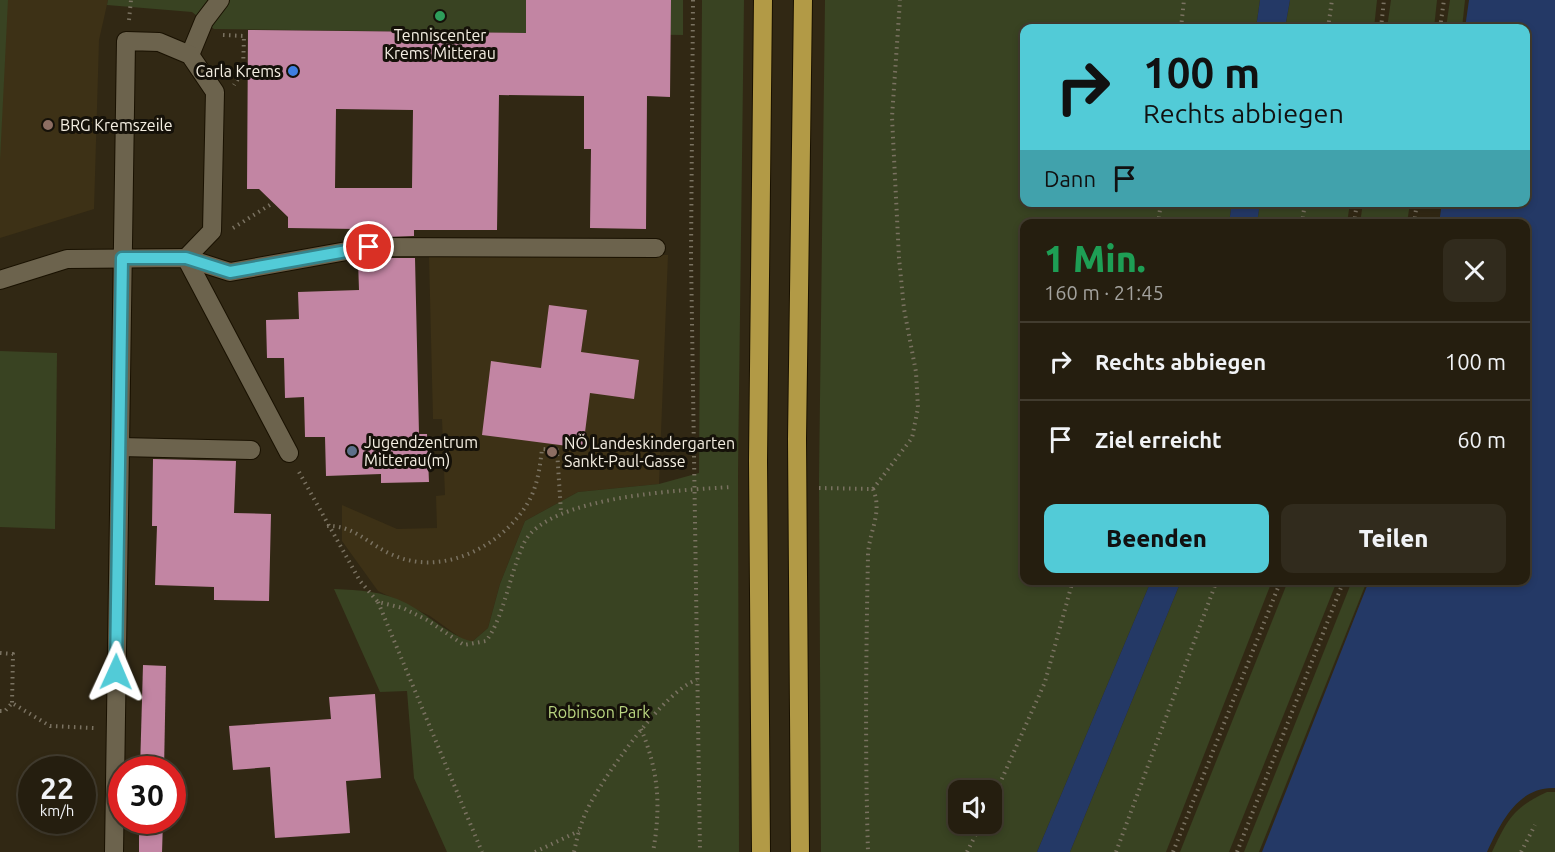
<!DOCTYPE html>
<html lang="de">
<meta charset="utf-8">
<style>
:root{--surface:#251e0f;--page:#312b1d;--text:#f1f3f6;--muted:#a3a29e;--line:#423c2f;--accent:#52cbd7}
body{margin:0;font-family:Ubuntu,sans-serif;background:var(--page);color:var(--text);height:100vh;display:flex;flex-direction:column;font-size:22px;white-space:nowrap}
*{box-sizing:border-box;margin:0}
p{font-size:20px;color:var(--muted)}
.icon{flex:none;width:33px;height:33px;fill:none;stroke:currentColor;stroke-width:2;stroke-linecap:round;stroke-linejoin:round}
.map{position:relative;flex:1;overflow:hidden}
.side{position:absolute;left:1020px;top:219px;width:510px;height:366px;display:flex;flex-direction:column;background:var(--surface);border-radius:12px;box-shadow:0 3px 9px #0003,0 0 0 2px var(--line)}
.side>*{flex:none}
.banner{position:absolute;left:1020px;top:24px;width:510px;height:183px;border-radius:12px;box-shadow:0 3px 9px #0003,0 0 0 2px var(--line);background:#52cbd7;color:#111;overflow:hidden}
.tools{position:absolute;left:948px;top:780px;display:grid;gap:12px}
.tools a{display:grid;place-items:center;width:54px;height:54px;border-radius:12px;background:var(--surface);box-shadow:0 3px 9px #0003,0 0 0 2px var(--line);font-size:30px}
.speed{position:absolute;left:18px;top:756px;display:flex;gap:12px;font-size:30px;font-weight:700;text-align:center}
.speed>*{display:grid;place-content:center;width:78px;height:78px;border-radius:50%;background:var(--surface);box-shadow:0 3px 9px #0003,0 0 0 2px var(--line);line-height:1}
.speed small{font-size:15px;font-weight:400}
.speed .limit{border:9px solid #d22;background:#fff;color:#111}
.pin{position:absolute;display:grid;place-items:center;width:51px;height:51px;color:#fff;margin:-26px;border:3px solid #fff;border-radius:50%;box-shadow:0 2px 6px #0007}
.me{position:absolute;width:66px;margin:-33px;rotate:1deg;stroke-linejoin:round;filter:drop-shadow(0 0 4px #0008)}
.turn{display:flex;align-items:center;gap:21px;height:126px;padding:0 24px;font-size:27px}
.turn .icon{width:78px;height:78px;stroke-width:2.5}
.turn b{display:block;font-size:42px;line-height:51px}
.then{display:flex;align-items:center;height:57px;padding:0 24px;background:#0003;gap:12px;font-size:22px}
.round{display:grid;place-items:center;flex:none;width:63px;height:63px;border-radius:12px;background:var(--page)}
.head{display:flex;align-items:center;justify-content:space-between;height:102px;padding:0 24px}
h1{font-size:36px;font-weight:800;line-height:45px;color:#1e9e55}
.action{display:flex;gap:12px;margin-top:auto;padding:12px 24px}
.action a{flex:1;height:69px;border-radius:12px;background:var(--accent);color:#111;font-size:24px;font-weight:800;line-height:69px;text-align:center}
.action a+a{background:var(--page);color:var(--text)}
ul{padding:0;list-style:none}
li{display:flex;align-items:center;gap:18px;height:78px;padding:0 24px;border-top:2px solid var(--line)}
li div{flex:1}
li b{display:block;font-size:22px}
li em{font-style:normal}
.map>svg:first-child{display:block}
</style>
<div class="map">
<svg width="1555" height="852" viewBox="0 0 1555 852">
<rect width="100%" height="100%" fill="#312814"/>
<g fill="#3d3116">
<path d="M 0,0 L 108,0 L 99,40 L 94,209 L 0,238 Z"/>
<path d="M 668,255 L 659,484 L 578,492 L 525,521 L 500,584 L 488,628 L 473,641 L 465,641 L 430,616 L 378,591 L 342,541 L 342,505 L 397,529 L 437,528 L 436,496 L 445,495 L 442,419 L 433,419 L 429,256 Z"/>
</g>
<g fill="#394322" fill-rule="evenodd">
<path d="M 0,0 L 8,0 L 0,161 Z"/>
<path d="M 108,0 L 683,0 L 683,35 L 214,29 L 192,12 L 107,5 Z"/>
<path d="M 702,0 L 744,0 L 738,473 L 739,852 L 447,852 L 414,778 L 407,691 L 380,692 L 334,589 C 360,590 382,591 406,603 C 424,612 457,641 473,641 L 488,628 L 500,584 L 525,521 L 578,492 L 659,484 L 699,473 Z"/>
<path d="M 825,0 L 1260,0 L 1256,28 L 1024,28 L 1024,202 L 1232,203 L 1229,223 L 1024,224 L 1024,580 L 1151,581 L 1037,852 L 821,852 L 819,479 ZM 958,790 L 992,790 L 992,824 L 958,824 Z"/>
<path d="M 1290,0 L 1377,0 L 1374,28 L 1285,28 Z"/>
<path d="M 1391,0 L 1437,0 L 1434,28 L 1387,28 Z"/>
<path d="M 1450,0 L 1465,0 L 1462,28 L 1446,28 Z"/>
<path d="M 1260,203 L 1260,202 L 1350,203 L 1347,223 L 1257,223 Z"/>
<path d="M 1363,203 L 1410,203 L 1407,223 L 1360,223 Z"/>
<path d="M 0,351 L 57,353 L 55,529 L 0,527 Z"/>
<path d="M 1181,581 L 1272,581 L 1166,852 L 1070,852 Z"/>
<path d="M 1288,581 L 1337,581 L 1229,852 L 1180,852 Z"/>
<path d="M 1352,581 L 1367,581 L 1259,852 L 1244,852 Z"/>
<path d="M 1547,792 L 1555,792 L 1555,852 L 1492,852 C 1507,820 1514,807 1547,792 Z"/>
</g>
<g fill="#243966">
<path d="M 1260,0 L 1290,0 L 1285,28 L 1256,28 Z"/>
<path d="M 1469,0 L 1555,0 L 1555,788 C 1518,786 1500,824 1487,852 L 1262,852 L 1369,581 L 1526,580 L 1526,224 L 1439,223 L 1442,203 L 1526,202 L 1526,28 L 1465,28 Z"/>
<path d="M 1232,202 L 1260,203 L 1257,223 L 1229,223 Z"/>
<path d="M 1151,581 L 1181,581 L 1070,852 L 1037,852 Z"/>
</g>
<g fill="#c285a3" fill-rule="evenodd">
<path d="M 526,0 L 671,0 L 670,97 L 647,96 L 646,229 L 590,228 L 591,149 L 584,149 L 584,96 L 499,95 L 497,230 L 414,230 L 414,236 L 357,238 L 357,229 L 288,228 L 288,217 L 259,189 L 247,189 L 248,30 L 526,33 ZM 336,109 L 413,110 L 412,188 L 335,188 Z"/>
<path d="M 370,258 L 415,258 L 419,434 L 427,434 L 429,482 L 381,483 L 381,474 L 326,476 L 325,437 L 305,437 L 304,397 L 285,398 L 284,358 L 267,358 L 266,320 L 299,319 L 298,292 L 359,290 L 358,260 Z"/>
<path d="M 549,305 L 587,310 L 581,352 L 639,360 L 634,399 L 590,393 L 583,448 L 482,435 L 491,361 L 541,368 Z"/>
<path d="M 153,459 L 236,461 L 234,513 L 271,514 L 269,601 L 214,600 L 214,587 L 155,585 L 157,526 L 152,526 Z"/>
<path d="M 143,665 L 166,666 L 164,770 L 140,770 Z"/>
<path d="M 375,694 L 381,778 L 346,781 L 350,833 L 275,838 L 270,767 L 233,770 L 229,726 L 331,719 L 329,697 Z"/>
<path d="M 139,820 L 163,820 L 162,852 L 139,852 Z"/>
</g>
<g fill="none" stroke-linecap="round" stroke-linejoin="round">
<defs>
<g id="minor">
<path d="M 190,55 L 204,21 L 220,0"/>
<path d="M 186,258 L 289,453"/>
<path d="M 0,280 L 67,259 L 186,258 L 230,272 L 369,247 L 656,248"/>
<path d="M 120,447 L 251,450"/>
<path d="M 114,852 L 126,41 L 159,42 L 190,55 L 215,92 L 212,231 L 186,258"/>
</g>
<g id="highway">
<path d="M 761,852 L 758,461 L 763,0"/>
<path d="M 800,852 L 797,439 L 803,0"/>
</g>
</defs>
<use href="#minor" stroke="#191101" stroke-width="20"/>
<use href="#highway" stroke="#191101" stroke-width="20"/>
<g stroke="#7a7261" stroke-width="4" stroke-dasharray="1.5 4.5" stroke-linecap="butt">
<path d="M 693,0 L 691,256 L 700,852"/>
<path d="M 129,20 L 131,0"/>
<path d="M 1181,28 L 1184,0"/>
<path d="M 1328,28 L 1332,0"/>
<path d="M 1381,28 L 1384,0"/>
<path d="M 1440,28 L 1444,0"/>
<path d="M 223,35 L 244,36 L 243,71 L 234,85"/>
<path d="M 1158,224 L 1161,202"/>
<path d="M 1302,224 L 1305,202"/>
<path d="M 1354,224 L 1357,202"/>
<path d="M 1414,224 L 1417,202"/>
<path d="M 233,228 L 273,203"/>
<path d="M 299,472 L 360,581 L 378,602 L 403,608 L 427,620 L 464,645 L 486,641 C 504,618 510,572 524,543 C 547,496 683,490 731,487"/>
<path d="M 819,488 L 873,489 C 883,513 869,531 868,555 C 866,654 865,753 868,852"/>
<path d="M 873,489 L 912,438 L 918,408 L 916,372 L 904,309 L 899,258 L 892,117 L 900,0"/>
<path d="M 327,526 C 354,525 369,545 393,555 C 444,578 506,544 530,499 C 538,483 540,466 542,449 L 557,450 L 561,512"/>
<path d="M 378,602 L 482,852"/>
<path d="M 0,653 L 13,654 L 12,703"/>
<path d="M 0,711 L 5,711 L 12,703 L 50,726 L 94,728"/>
<path d="M 641,729 C 659,772 661,807 653,852"/>
<path d="M 992,801 L 1045,682 L 1073,580"/>
<path d="M 535,852 L 579,831"/>
<path d="M 574,852 C 577,838 580,825 586,812 C 600,781 666,688 697,680"/>
<path d="M 967,852 L 981,824"/>
<path d="M 1116,852 L 1217,580"/>
<path d="M 1173,852 L 1281,580"/>
<path d="M 1237,852 L 1344,580"/>
<path d="M 1521,852 L 1535,825"/>
</g>
<use href="#minor" stroke="#6c634d" stroke-width="18"/>
<use href="#highway" stroke="#b29a46" stroke-width="18"/>
</g>
<g fill="none" stroke-linecap="round" stroke-linejoin="round">
<defs>
<path id="route" d="M 116,672 L 122,258 L 186,258 L 230,272 L 369,247"/>
</defs>
<use href="#route" stroke="#35848c" stroke-width="15"/>
<use href="#route" stroke="#52cbd7" stroke-width="10"/>
</g>
<circle fill="#2e9e5b" stroke="#151109" stroke-width="2" cx="440" cy="16" r="6"/>
<circle fill="#3f7fe0" stroke="#151109" stroke-width="2" cx="293" cy="71" r="6"/>
<g fill="#8d6e63" stroke="#151109" stroke-width="2">
<circle cx="48" cy="125" r="6"/>
<circle cx="552" cy="452" r="6"/>
</g>
<circle fill="#5c6f8a" stroke="#151109" stroke-width="2" cx="352" cy="451" r="6"/>
<g text-anchor="middle" stroke-width="6" stroke-linejoin="round" paint-order="stroke">
<g font-size="16" fill="#f5efe3" stroke="#151109" text-anchor="start">
<text x="440" y="41" text-anchor="middle">Tenniscenter<tspan x="440" dy="18">Krems Mitterau</tspan></text>
<text x="281" y="77" text-anchor="end">Carla Krems</text>
<text x="60" y="131">BRG Kremszeile</text>
<text x="364" y="448">Jugendzentrum<tspan x="364" dy="18">Mitterau(m)</tspan></text>
<text x="564" y="449">NÖ Landeskindergarten<tspan x="564" dy="18">Sankt-Paul-Gasse</tspan></text>
</g>
<g font-size="16" fill="#bad681" stroke="#151109">
<text x="599" y="718">Robinson Park</text>
</g>
</g>
</svg>
<div class="tools">
<a><svg class="icon" aria-label="sound" viewBox="0 0 24 24"><path d="M4 9h4l5-4v14l-5-4H4zM17 9q2 3 0 6"/></svg></a>
</div>
<div class="speed"><div>22<small>km/h</small></div><div class="limit">30</div></div>
<div class="pin" style="left:369px;top:247px;background:#d93025"><svg class="icon" aria-label="arrive" viewBox="0 0 24 24"><path d="M6 21V4h12l-3 4 3 4H6"/></svg></div>
<svg class="me" style="left:116px;top:672px" viewBox="-20 -20 40 40"><path d="M0-17L14 15 0 8-14 15z" fill="#52cbd7" stroke="#fff" stroke-width="4"/></svg>
<div class="banner">
<div class="turn"><svg class="icon" aria-label="right" viewBox="0 0 24 24"><path d="M7 20v-9h11M14 6l5 5-5 5"/></svg><div><b>100 m</b>Rechts abbiegen</div></div>
<div class="then">Dann<svg class="icon" aria-label="arrive" viewBox="0 0 24 24"><path d="M6 21V4h12l-3 4 3 4H6"/></svg></div>
</div>
<section class="side">
<div class="head"><div><h1>1 Min.</h1><p>160 m · 21:45</p></div><a class="round"><svg class="icon" aria-label="close" viewBox="0 0 24 24"><path d="M6 6l12 12M18 6L6 18"/></svg></a></div>
<ul>
<li><svg class="icon" aria-label="right" viewBox="0 0 24 24"><path d="M7 20v-9h11M14 6l5 5-5 5"/></svg><div><b>Rechts abbiegen</b></div><em>100 m</em></li>
<li><svg class="icon" aria-label="arrive" viewBox="0 0 24 24"><path d="M6 21V4h12l-3 4 3 4H6"/></svg><div><b>Ziel erreicht</b></div><em>60 m</em></li>
</ul>
<div class="action"><a>Beenden</a><a>Teilen</a></div>
</section>
</div>
